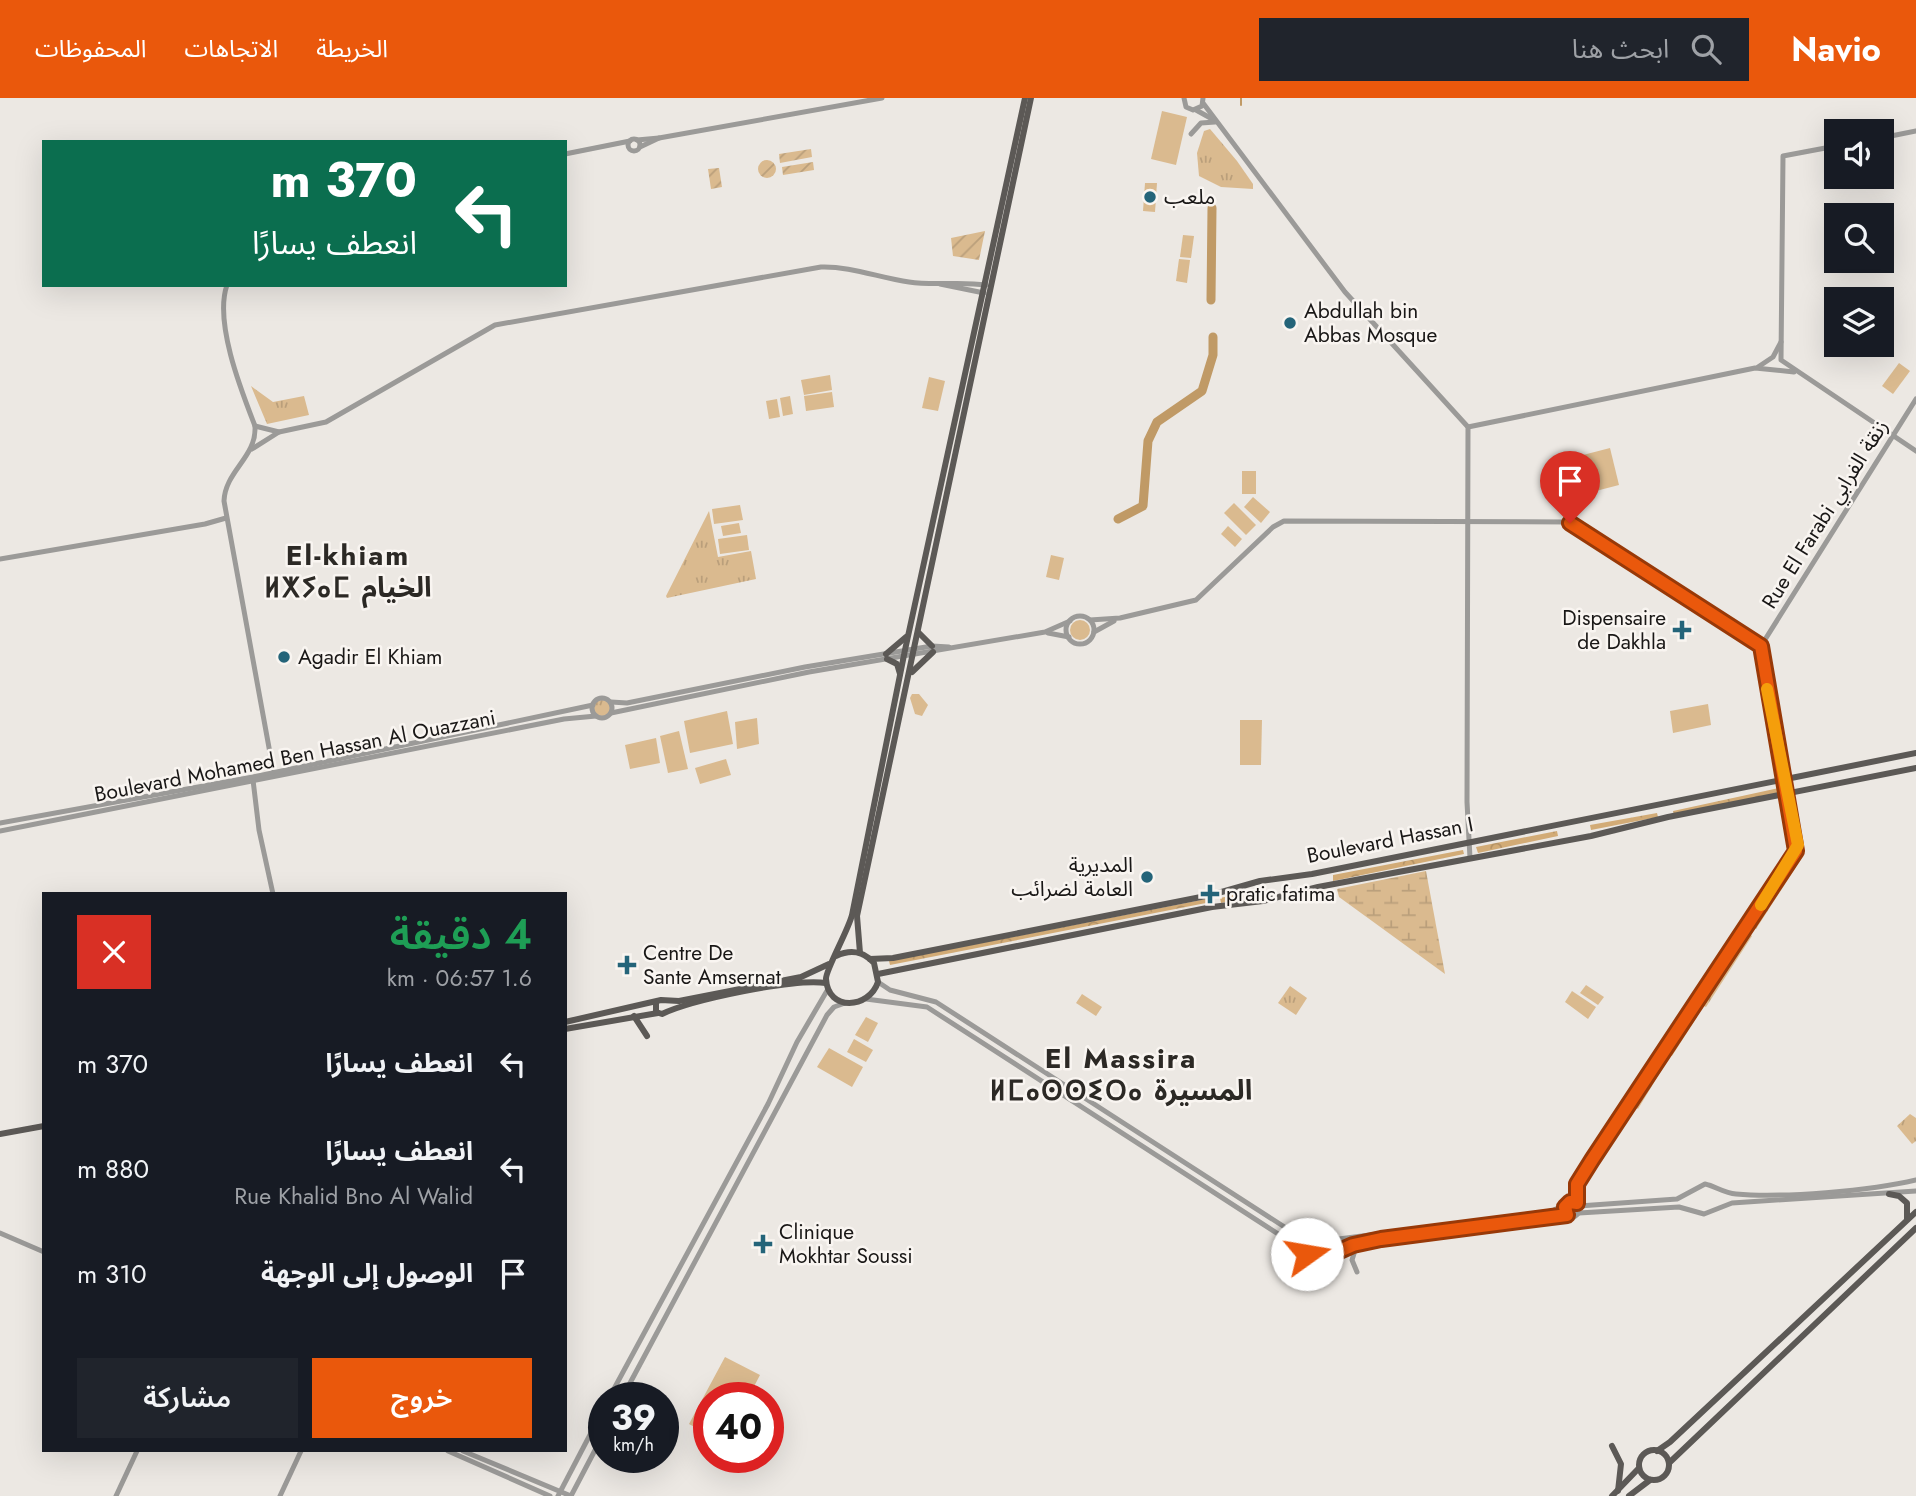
<!DOCTYPE html>
<html lang="ar">
<meta charset="utf-8">
<style>
:root{--surface:#171b24;--page:#20242c;--text:#f1f3f6;--muted:#9ea1a6;--accent:#ea580c}
body{margin:0;font-family:Jost,"Noto Sans Arabic","Noto Sans Tifinagh",sans-serif;background:var(--page);color:var(--text);direction:rtl;height:100vh;display:flex;flex-direction:column;font-size:26px;white-space:nowrap}
*{box-sizing:border-box;margin:0}
p{font-size:23px;color:var(--muted)}
.icon{flex:none;width:38px;height:38px;fill:none;stroke:currentColor;stroke-width:2;stroke-linecap:round;stroke-linejoin:round}
.map{position:relative;flex:1;overflow:hidden;direction:ltr}
.drawer{position:absolute;left:42px;top:794px;width:525px;height:560px;display:flex;flex-direction:column;background:var(--surface);border-radius:0px;box-shadow:0 7px 28px #0002;direction:rtl}
.drawer>*{flex:none}
.banner{position:absolute;left:42px;top:42px;width:525px;height:147px;border-radius:0px;box-shadow:0 7px 28px #0002;direction:rtl;background:#0b6e4f;color:#fff;overflow:hidden}
.tools{position:absolute;left:1824px;top:21px;display:grid;gap:14px}
.tools a{display:grid;place-items:center;width:70px;height:70px;border-radius:0px;background:var(--surface);box-shadow:0 7px 28px #0002;font-size:35px}
.speed{position:absolute;left:588px;top:1284px;display:flex;gap:14px;font-size:35px;font-weight:700;text-align:center}
.speed>*{display:grid;place-content:center;width:91px;height:91px;border-radius:50%;background:var(--surface);box-shadow:0 7px 28px #0002;line-height:1}
.speed small{font-size:18px;font-weight:400}
.speed .limit{border:10px solid #d22;background:#fff;color:#111}
.pin{position:absolute;display:grid;place-items:center;width:60px;height:60px;color:#fff;margin:-72px -30px;border-radius:50% 50% 50% 0;rotate:-45deg;box-shadow:0 0 7px #0007}
.pin .icon{rotate:45deg}
.me{position:absolute;width:77px;margin:-38px;rotate:77deg;stroke-linejoin:round;filter:drop-shadow(0 0 5px #0008)}
.turn{display:flex;align-items:center;gap:24px;height:147px;padding:0 35px;font-size:32px}
.turn .icon{width:91px;height:91px;stroke-width:2.5}
.turn b{display:block;font-size:49px;line-height:60px}
.round{display:grid;place-items:center;flex:none;width:74px;height:74px;border-radius:0px;background:var(--page)}
.head{display:flex;align-items:center;justify-content:space-between;height:119px;padding:0 35px}
h1{font-size:42px;font-weight:600;line-height:52px;color:#1e9e55}
.action{display:flex;gap:14px;margin-top:auto;padding:14px 35px}
.action a{flex:1;height:80px;border-radius:0px;background:var(--accent);color:#fff;font-size:28px;font-weight:600;line-height:80px;text-align:center}
.action a+a{background:var(--page);color:var(--text)}
ul{padding:0;list-style:none}
li{display:flex;align-items:center;gap:21px;height:105px;padding:0 35px}
li div{flex:1}
li b{display:block;font-size:26px}
li em{font-style:normal}
header{display:flex;align-items:center;gap:42px;box-sizing:border-box;height:98px;padding:0 35px;background:var(--accent);color:#fff}
header strong{font-size:33px}
nav{display:flex;gap:38px;margin-inline-start:auto;font-size:24px}
.search{width:490px;height:63px;background:var(--page);display:flex;align-items:center;gap:18px;box-sizing:border-box;padding:0 24px;border-radius:0px;color:var(--muted);font-size:26px}
.map>svg:first-child{display:block}
</style>
<header>
<strong>Navio</strong>
<div class="search"><svg class="icon" aria-label="search" viewBox="0 0 24 24"><circle cx="10" cy="10" r="6"/><path d="M15 15l6 6"/></svg>ابحث هنا</div>
<nav><a>الخريطة</a><a>الاتجاهات</a><a>المحفوظات</a></nav>
</header>
<div class="map">
<svg width="1916" height="1398" viewBox="0 0 1916 1398">
<defs>
<pattern id="grass-tufts" width="24" height="20" patternUnits="userSpaceOnUse" patternTransform="scale(1.75)"><rect width="24" height="20" fill="#daba8f"/><path d="M3 7l-1-3M5 7V3M7 7l1-3M15 17l-1-3M17 17v-4M19 17l1-3" fill="none" stroke="#ba9f7b"/></pattern>
<pattern id="forest-crowns" width="20" height="18" patternUnits="userSpaceOnUse" patternTransform="scale(1.75)"><rect width="20" height="18" fill="#d2ab76"/><path d="M2 6a3 3 0 1 1 6 0M12 15a3 3 0 1 1 6 0" fill="none" stroke="#b49265"/></pattern>
<pattern id="wetland-marsh" width="20" height="14" patternUnits="userSpaceOnUse" patternTransform="scale(1.75)"><rect width="20" height="14" fill="#daba8f"/><path d="M1 5h8M5 5V1M11 12h8M15 12V8" fill="none" stroke="#ba9f7b"/></pattern>
<pattern id="garden-furrows" width="10" height="10" patternUnits="userSpaceOnUse" patternTransform="scale(1.75)"><rect width="10" height="10" fill="#daba8f"/><path d="M-1 1l2-2M0 10L10 0M9 11l2-2" fill="none" stroke="#ba9f7b"/></pattern>
</defs>
<rect width="100%" height="100%" fill="#ece8e3"/>
<g fill="url(#grass-tufts)">
<path d="M 1210,31 L 1237,63 L 1253,86 L 1253,91 L 1221,89 L 1199,78 L 1197,55 L 1204,33 Z"/>
<path d="M 251,288 L 273,304 L 304,298 L 309,317 L 267,326 Z"/>
<path d="M 709,413 L 718,459 L 751,453 L 756,481 L 667,500 L 666,498 Z"/>
<circle cx="1080" cy="532" r="10"/>
<path d="M 912,596 L 919,596 L 928,607 L 922,618 L 915,616 L 910,600 Z"/>
<circle cx="602" cy="610" r="8"/>
<path d="M 1793,767 L 1796,769 L 1756,831 L 1752,829 Z"/>
<path d="M 1748,835 L 1752,838 L 1706,909 L 1701,907 Z"/>
<path d="M 1290,888 L 1307,900 L 1296,917 L 1278,905 Z"/>
<path d="M 1694,915 L 1697,919 L 1672,958 L 1669,956 Z"/>
<path d="M 1664,960 L 1667,963 L 1638,1011 L 1633,1007 Z"/>
<path d="M 1910,1016 L 1916,1020 L 1916,1043 L 1912,1046 L 1897,1028 Z"/>
<path d="M 1627,1017 L 1629,1020 L 1584,1088 L 1582,1086 Z"/>
</g>
<g fill="url(#forest-crowns)">
<path d="M 1783,689 L 1785,694 L 1674,717 L 1673,713 Z"/>
<path d="M 1657,715 L 1658,719 L 1591,732 L 1590,727 Z"/>
<path d="M 1557,733 L 1558,738 L 1478,755 L 1476,749 Z"/>
<path d="M 1463,752 L 1464,756 L 1333,783 L 1333,777 Z"/>
<path d="M 1257,792 L 1258,797 L 1221,805 L 1220,800 Z"/>
<path d="M 1206,801 L 1206,805 L 890,867 L 889,863 Z"/>
</g>
<path fill="url(#wetland-marsh)" d="M 1426,773 L 1445,876 L 1339,799 L 1337,791 Z"/>
<g fill="url(#garden-furrows)">
<path d="M 811,51 L 812,59 L 780,65 L 779,56 Z"/>
<circle cx="767" cy="71" r="9"/>
<path d="M 813,64 L 814,72 L 783,77 L 782,69 Z"/>
<path d="M 719,70 L 722,89 L 711,91 L 708,71 Z"/>
<path d="M 985,133 L 979,162 L 953,158 L 951,140 Z"/>
</g>
<g fill="#daba8f">
<path d="M 1162,13 L 1187,19 L 1176,67 L 1151,61 Z"/>
<path d="M 1145,85 L 1157,85 L 1155,114 L 1143,113 Z"/>
<path d="M 1183,137 L 1194,138 L 1191,160 L 1180,159 Z"/>
<path d="M 1179,161 L 1190,162 L 1187,185 L 1176,183 Z"/>
<path d="M 1899,265 L 1910,273 L 1893,296 L 1882,288 Z"/>
<path d="M 830,277 L 832,292 L 804,297 L 801,282 Z"/>
<path d="M 929,279 L 945,283 L 938,313 L 922,310 Z"/>
<path d="M 832,294 L 834,309 L 806,313 L 804,298 Z"/>
<path d="M 790,298 L 793,316 L 783,318 L 780,300 Z"/>
<path d="M 777,301 L 780,319 L 769,321 L 766,303 Z"/>
<path d="M 1610,350 L 1619,387 L 1592,394 L 1583,357 Z"/>
<rect x="1242" y="373" width="14" height="23"/>
<path d="M 1253,399 L 1270,414 L 1261,425 L 1244,409 Z"/>
<path d="M 1234,405 L 1256,427 L 1246,437 L 1224,415 Z"/>
<path d="M 740,407 L 743,422 L 714,426 L 712,411 Z"/>
<path d="M 739,425 L 741,435 L 723,438 L 721,428 Z"/>
<path d="M 1228,428 L 1242,441 L 1235,449 L 1221,436 Z"/>
<path d="M 747,437 L 749,452 L 720,456 L 718,441 Z"/>
<path d="M 1051,457 L 1064,460 L 1059,482 L 1046,479 Z"/>
<path d="M 1708,606 L 1711,627 L 1673,635 L 1670,613 Z"/>
<path d="M 727,613 L 733,646 L 690,655 L 684,623 Z"/>
<path d="M 757,620 L 759,646 L 737,651 L 735,624 Z"/>
<path d="M 1240,622 L 1262,622 L 1261,667 L 1240,667 Z"/>
<path d="M 679,633 L 688,671 L 668,675 L 660,638 Z"/>
<path d="M 656,640 L 660,665 L 630,671 L 625,647 Z"/>
<path d="M 726,661 L 731,677 L 700,686 L 695,670 Z"/>
<path d="M 1586,887 L 1604,899 L 1598,907 L 1580,895 Z"/>
<path d="M 1572,893 L 1596,909 L 1588,921 L 1565,904 Z"/>
<path d="M 1082,896 L 1102,909 L 1096,918 L 1076,905 Z"/>
<path d="M 866,919 L 878,925 L 868,944 L 855,937 Z"/>
<path d="M 854,941 L 873,952 L 866,964 L 847,954 Z"/>
<path d="M 829,950 L 863,969 L 852,989 L 817,969 Z"/>
<path d="M 725,1259 L 760,1277 L 748,1300 L 709,1300 L 709,1337 L 689,1326 Z"/>
</g>
<g fill="none" stroke-linecap="round" stroke-linejoin="round">
<path stroke="#c09a66" stroke-width="2" d="M 1241,0 L 1241,7"/>
<g stroke="#c09a66" stroke-width="9">
<path d="M 1211,202 L 1212,110"/>
<path d="M 1118,421 L 1143,408 L 1148,343 L 1157,324 L 1202,293 L 1213,257 L 1213,239"/>
</g>
<g stroke="#9b9a98" stroke-width="5">
<path d="M 1184,0 L 1186,9 L 1193,12 L 1202,8 L 1203,0"/>
<path d="M 1203,5 L 1345,194 L 1468,329 L 1467,704 L 1470,760"/>
<path d="M 1196,12 L 1214,22"/>
<path d="M 1191,36 L 1201,25 L 1215,24"/>
<path d="M 1881,40 L 1916,33"/>
<circle cx="634" cy="47" r="6"/>
<path d="M 637,42 L 659,40"/>
<path d="M 1836,48 L 1783,58 L 1781,262 L 1916,353"/>
<path d="M 640,49 L 659,40 L 882,0"/>
<path d="M 565,56 L 630,43"/>
<path d="M 940,186 L 984,195"/>
<path d="M 227,187 C 214,224 241,292 255,328 C 257,359 225,373 224,403 L 274,677"/>
<path d="M 1758,269 L 1773,259 L 1781,244"/>
<path d="M 255,328 L 279,334"/>
<path d="M 1468,329 L 1755,270 L 1794,274"/>
<path d="M 252,351 L 279,334 L 326,324 L 495,227 L 821,169 C 850,168 880,180 909,184 C 935,188 960,183 986,187"/>
<path d="M 0,461 L 205,426 L 226,420"/>
<circle cx="1080" cy="532" r="14"/>
<path d="M 1090,522 L 1120,520 L 1196,502 L 1273,429 L 1284,423 L 1570,424 L 1761,548"/>
<path d="M 1094,534 L 1114,523"/>
<path d="M 1048,535 L 1069,539"/>
<path d="M 1761,548 L 1916,301"/>
<circle cx="602" cy="610" r="10"/>
<path d="M 611,604 L 627,605 L 805,569 L 932,548 L 949,549"/>
<path d="M 611,615 L 809,574 L 1045,534 L 1070,523"/>
<path d="M 253,682 L 259,732 L 273,796"/>
<path d="M 0,725 L 253,679 L 593,607"/>
<path d="M 0,733 L 564,621 L 596,618"/>
<path d="M 878,884 L 890,892 L 936,904 L 1300,1139 L 1316,1144 L 1552,1113 L 1570,1104 L 1579,1108 L 1677,1101 L 1705,1086 C 1715,1088 1724,1095 1736,1096 C 1781,1100 1871,1093 1916,1082"/>
<path d="M 866,901 L 927,909 L 1286,1141 L 1317,1171 L 1325,1171 L 1334,1164 L 1335,1155 L 1328,1145"/>
<path d="M 1576,1086 L 1577,1105"/>
<path d="M 1567,1107 L 1592,1061 L 1796,753 L 1798,747 L 1761,548"/>
<path d="M 0,1135 L 44,1154"/>
<path d="M 1335,1155 L 1353,1147 L 1380,1141 L 1567,1117 L 1574,1119 L 1579,1115 L 1679,1109 L 1704,1116 L 1732,1105 L 1916,1093"/>
<path d="M 1357,1174 L 1352,1162 L 1357,1146"/>
<path d="M 609,1300 L 768,1006 L 797,944 L 828,891"/>
<path d="M 622,1300 L 827,917 L 834,909 L 845,905"/>
<path d="M 448,1353 L 550,1398"/>
<path d="M 463,1353 L 571,1398"/>
<path d="M 116,1398 L 137,1353"/>
<path d="M 280,1398 L 301,1353"/>
<path d="M 558,1398 L 604,1310"/>
<path d="M 571,1398 L 604,1335"/>
</g>
<g stroke="#5c5956" stroke-width="6">
<path d="M 919,535 L 932,548"/>
<path d="M 886,556 L 906,539"/>
<path d="M 887,561 L 897,566 L 900,576"/>
<path d="M 912,574 L 933,554"/>
<path d="M 860,855 L 857,818 L 1031,0"/>
<path d="M 836,858 C 851,851 863,853 874,865 L 878,884 C 869,911 828,914 826,881 C 825,873 848,833 852,817 L 905,552 L 1025,0"/>
<path d="M 870,861 L 893,860 L 1211,797 L 1260,783 L 1312,776 L 1916,655"/>
<path d="M 878,876 L 1212,809 L 1263,803 L 1318,789 L 1591,738 L 1668,719 L 1916,670"/>
<path d="M 656,905 L 656,914 L 662,916 C 691,902 794,880 826,885"/>
<path d="M 634,918 L 647,938"/>
<path d="M 565,924 L 661,902 L 679,903 L 801,879 L 829,866"/>
<path d="M 565,931 L 658,915"/>
<path d="M 0,1036 L 44,1028"/>
<path d="M 1889,1096 L 1899,1098 L 1907,1105 L 1907,1121"/>
<path d="M 1612,1348 L 1621,1366 L 1618,1393"/>
<circle cx="1654" cy="1367" r="15"/>
<path d="M 1657,1353 L 1670,1344 L 1916,1114"/>
<path d="M 1669,1365 L 1916,1130"/>
<path d="M 1612,1398 L 1639,1370"/>
<path d="M 1629,1398 L 1650,1382"/>
</g>
</g>
<g fill="none" stroke-linecap="round" stroke-linejoin="round">
<defs>
<path id="route" d="M 1307,1156 L 1311,1148 L 1319,1143 L 1331,1147 L 1335,1155 L 1353,1147 L 1381,1141 L 1567,1117 L 1565,1109 L 1570,1104 L 1577,1105 L 1577,1086 L 1592,1062 L 1796,753 L 1761,548 L 1570,425"/>
</defs>
<use href="#route" stroke="#983908" stroke-width="18"/>
<use href="#route" stroke="#ea580c" stroke-width="12"/>
<path stroke="#f59e0b" stroke-width="12" d="M 1761,807 L 1798,747 L 1767,591"/>
</g>
<g fill="#246479" stroke="#f9f5f1" stroke-width="2.5">
<circle cx="1150" cy="99" r="7"/>
<circle cx="1290" cy="225" r="7"/>
<path d="M1678.5 521.5h7v7h7v7h-7v7h-7v-7h-7v-7h7z"/>
<circle cx="284" cy="559" r="7"/>
<circle cx="1147" cy="779" r="7"/>
<path d="M1206.5 785.5h7v7h7v7h-7v7h-7v-7h-7v-7h7z"/>
<path d="M623.5 856.5h7v7h7v7h-7v7h-7v-7h-7v-7h7z"/>
<path d="M759.5 1135.5h7v7h7v7h-7v7h-7v-7h-7v-7h7z"/>
</g>
<g text-anchor="middle" stroke-width="5" stroke-linejoin="round" paint-order="stroke">
<g font-size="21" fill="#191716" stroke="#f9f5f1" text-anchor="start">
<text x="1164" y="106">ملعب</text>
<text x="1304" y="220">Abdullah bin<tspan x="1304" dy="24">Abbas Mosque</tspan></text>
<text x="1666" y="527" text-anchor="end">Dispensaire<tspan x="1666" dy="24">de Dakhla</tspan></text>
<text x="298" y="566">Agadir El Khiam</text>
<text x="1133" y="774" text-anchor="end">المديرية<tspan x="1133" dy="24">العامة لضرائب</tspan></text>
<text x="1226" y="803">pratic fatima</text>
<text x="643" y="862">Centre De<tspan x="643" dy="24">Sante Amsernat</tspan></text>
<text x="779" y="1141">Clinique<tspan x="779" dy="24">Mokhtar Soussi</tspan></text>
</g>
<g font-size="21" fill="#191716" stroke="#f9f5f1">
<text transform="translate(1825 416) rotate(-58)" y="7">Rue El Farabi زنقة الفرابي</text>
<text transform="translate(295 658) rotate(-11)" y="7">Boulevard Mohamed Ben Hassan Al Ouazzani</text>
<text transform="translate(1390 742) rotate(-11)" y="7">Boulevard Hassan I</text>
</g>
<g font-size="28" font-weight="bold" letter-spacing="2" fill="#2c2925" stroke="#f9f5f1">
<text x="348" y="467">El-khiam<tspan x="348" dy="32">ⵍⵅⵢⴰⵎ الخيام</tspan></text>
<text x="1121" y="970">El Massira<tspan x="1121" dy="32">ⵍⵎⴰⵙⵙⵉⵔⴰ المسيرة</tspan></text>
</g>
</g>
</svg>
<div class="tools">
<a><svg class="icon" aria-label="sound" viewBox="0 0 24 24"><path d="M4 9h4l5-4v14l-5-4H4zM17 9q2 3 0 6"/></svg></a>
<a><svg class="icon" aria-label="search" viewBox="0 0 24 24"><circle cx="10" cy="10" r="6"/><path d="M15 15l6 6"/></svg></a>
<a><svg class="icon" aria-label="layers" viewBox="0 0 24 24"><path d="M12 4l9 5-9 5-9-5zM3 14l9 5 9-5"/></svg></a>
</div>
<div class="speed"><div>39<small>km/h</small></div><div class="limit">40</div></div>
<div class="pin" style="left:1570px;top:425px;background:#d93025"><svg class="icon" aria-label="arrive" viewBox="0 0 24 24"><path d="M6 21V4h12l-3 4 3 4H6"/></svg></div>
<svg class="me" style="left:1307px;top:1156px" viewBox="-20 -20 40 40"><circle r="19" fill="#fff"/><path d="M0-13L10 11 0 6-10 11z" fill="#ea580c"/></svg>
<div class="banner">
<div class="turn"><svg class="icon" aria-label="left" viewBox="0 0 24 24"><path d="M17 20v-9H6M10 6l-5 5 5 5"/></svg><div><b>370 m</b>انعطف يسارًا</div></div>
</div>
<section class="drawer">
<div class="head"><div><h1>4 دقيقة</h1><p>1.6 km · 06:57</p></div><a class="round" style="background:#d93025;color:#fff"><svg class="icon" aria-label="close" viewBox="0 0 24 24"><path d="M6 6l12 12M18 6L6 18"/></svg></a></div>
<ul>
<li><svg class="icon" aria-label="left" viewBox="0 0 24 24"><path d="M17 20v-9H6M10 6l-5 5 5 5"/></svg><div><b>انعطف يسارًا</b></div><em>370 m</em></li>
<li><svg class="icon" aria-label="left" viewBox="0 0 24 24"><path d="M17 20v-9H6M10 6l-5 5 5 5"/></svg><div><b>انعطف يسارًا</b><p>Rue Khalid Bno Al Walid</p></div><em>880 m</em></li>
<li><svg class="icon" aria-label="arrive" viewBox="0 0 24 24"><path d="M6 21V4h12l-3 4 3 4H6"/></svg><div><b>الوصول إلى الوجهة</b></div><em>310 m</em></li>
</ul>
<div class="action"><a>خروج</a><a>مشاركة</a></div>
</section>
</div>
